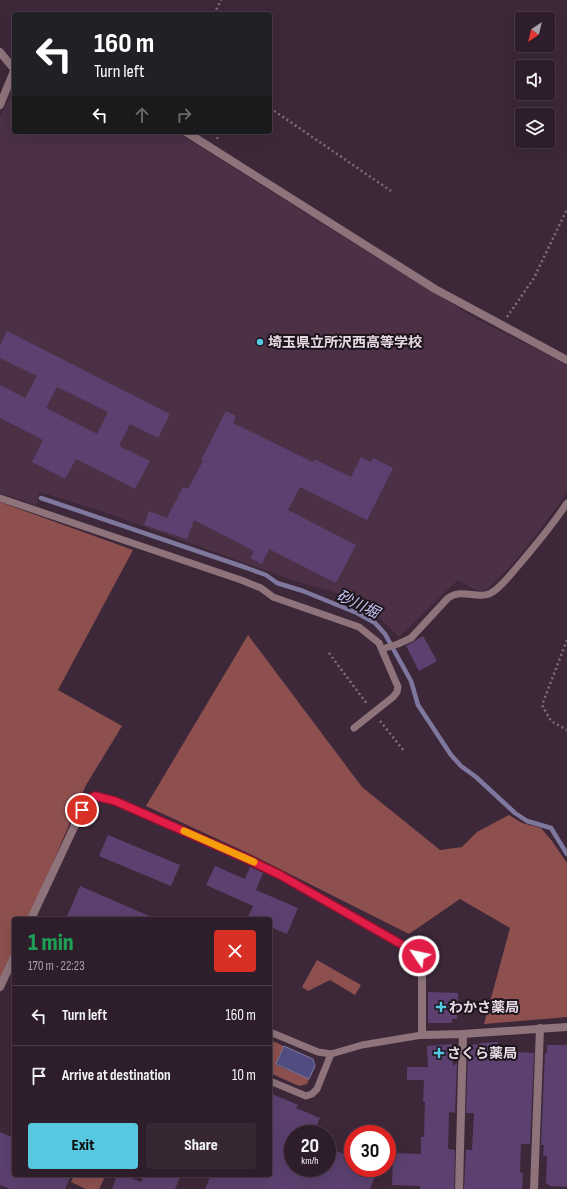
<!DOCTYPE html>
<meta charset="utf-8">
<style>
:root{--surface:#2e1e2b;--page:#362733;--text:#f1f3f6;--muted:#a7a2a9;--line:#493c47;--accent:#56c9e1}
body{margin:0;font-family:"Sofia Sans Condensed","Noto Sans JP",sans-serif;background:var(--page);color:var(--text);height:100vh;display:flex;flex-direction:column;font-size:15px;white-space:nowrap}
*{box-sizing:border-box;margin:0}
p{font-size:13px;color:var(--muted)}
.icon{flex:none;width:22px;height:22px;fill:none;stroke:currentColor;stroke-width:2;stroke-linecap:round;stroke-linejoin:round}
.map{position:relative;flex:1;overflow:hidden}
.sheet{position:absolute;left:12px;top:917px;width:260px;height:260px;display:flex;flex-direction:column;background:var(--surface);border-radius:4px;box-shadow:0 4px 16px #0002,0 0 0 1px var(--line)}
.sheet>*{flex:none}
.top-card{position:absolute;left:12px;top:12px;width:260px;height:122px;border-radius:4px;box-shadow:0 4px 16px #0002,0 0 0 1px var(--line);background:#202124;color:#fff;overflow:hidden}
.needle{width:26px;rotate:215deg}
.buttons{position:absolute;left:515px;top:12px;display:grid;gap:8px}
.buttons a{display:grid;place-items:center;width:40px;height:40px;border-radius:4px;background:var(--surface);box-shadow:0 4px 16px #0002,0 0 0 1px var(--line);font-size:20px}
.speed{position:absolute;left:284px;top:1125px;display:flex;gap:8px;font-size:20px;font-weight:700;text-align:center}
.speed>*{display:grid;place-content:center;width:52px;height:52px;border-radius:50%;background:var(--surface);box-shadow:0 4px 16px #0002,0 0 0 1px var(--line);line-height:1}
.speed small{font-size:10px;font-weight:400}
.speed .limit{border:6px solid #d22;background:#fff;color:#111}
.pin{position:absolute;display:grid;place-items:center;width:34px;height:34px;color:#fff;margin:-17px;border:2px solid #fff;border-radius:50%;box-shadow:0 1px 4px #0007}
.me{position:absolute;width:44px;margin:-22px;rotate:304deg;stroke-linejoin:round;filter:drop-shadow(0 0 3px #0008)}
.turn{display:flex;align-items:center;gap:14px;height:84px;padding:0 16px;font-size:18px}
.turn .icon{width:52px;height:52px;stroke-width:2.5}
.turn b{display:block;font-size:28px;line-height:34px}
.lanes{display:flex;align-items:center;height:38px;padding:0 16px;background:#0003;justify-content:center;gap:20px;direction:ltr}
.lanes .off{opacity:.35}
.round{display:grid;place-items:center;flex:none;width:42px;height:42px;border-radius:4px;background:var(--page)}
.headline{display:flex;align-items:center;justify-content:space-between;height:68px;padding:0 16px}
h1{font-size:24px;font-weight:800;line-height:30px;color:#1e9e55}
.cta{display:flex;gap:8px;margin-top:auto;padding:8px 16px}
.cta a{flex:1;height:46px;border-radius:4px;background:var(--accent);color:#111;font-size:16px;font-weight:800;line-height:46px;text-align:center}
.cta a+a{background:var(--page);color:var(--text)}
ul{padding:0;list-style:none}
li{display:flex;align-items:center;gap:12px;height:60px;padding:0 16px;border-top:1px solid var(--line)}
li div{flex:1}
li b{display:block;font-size:15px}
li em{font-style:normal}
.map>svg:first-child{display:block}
</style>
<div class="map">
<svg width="567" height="1189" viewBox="0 0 567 1189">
<rect width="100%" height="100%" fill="#3d2839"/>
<path fill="#4b3046" d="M 14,89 L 14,132 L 177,132 L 310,216 L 475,318 L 567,365 L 567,493 L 533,539 L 513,564 L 486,590 L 477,591 L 458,580 L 399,637 L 372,611 L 333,592 L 289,579 L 98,510 L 40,492 L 36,505 L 0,493 L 0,116 Z"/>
<g fill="#8d504f">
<path d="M 0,502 L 133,550 L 58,690 L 122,726 L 86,785 L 29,919 L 14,919 L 14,955 L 0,988 Z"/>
<path d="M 248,635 L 362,787 L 440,850 L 462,847 L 477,832 L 509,815 L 522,823 L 541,828 L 552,841 L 567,863 L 567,1017 L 484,1024 L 510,928 L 460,899 L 409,934 L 250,854 L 146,806 Z"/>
<path d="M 317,960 L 361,985 L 355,995 L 330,980 L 308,991 L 302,987 Z"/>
<path d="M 270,1040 L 284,1046 L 276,1065 L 309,1079 L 307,1084 L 299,1086 L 270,1073 Z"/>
<path d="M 74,1175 L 102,1175 L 104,1179 L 99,1189 L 86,1189 L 71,1182 Z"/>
</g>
<path fill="#514d80" stroke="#7e779e" d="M 284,1046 L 313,1059 L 315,1066 L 309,1079 L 276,1064 Z"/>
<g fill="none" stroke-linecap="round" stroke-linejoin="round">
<path stroke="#7e779e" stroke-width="4.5" d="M 41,498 L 247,568 L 266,575 L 277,583 L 303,591 L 357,613 L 375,623 L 385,634 L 411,681 L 418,705 L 451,755 L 461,766 L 476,777 L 515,813 L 527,821 L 551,828 L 567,854"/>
</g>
<g fill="#5c4170" fill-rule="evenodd">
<path d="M 7,331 L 170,414 L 158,438 L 130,424 L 119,446 L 150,461 L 135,489 L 76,459 L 65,479 L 32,462 L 43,440 L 0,418 L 0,385 L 25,398 L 37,376 L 0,358 L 0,346 ZM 57,387 L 108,412 L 97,434 L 46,408 Z"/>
<path d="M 226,411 L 236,416 L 233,423 L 313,462 L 314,459 L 351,477 L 361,457 L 371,462 L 373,458 L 393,468 L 367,520 L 300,487 L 288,510 L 356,545 L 336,583 L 269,549 L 262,564 L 250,558 L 254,551 L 194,520 L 187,539 L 144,525 L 149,511 L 167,518 L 183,487 L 188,489 L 203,461 L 201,460 Z"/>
<path d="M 423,636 L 437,661 L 419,671 L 406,646 Z"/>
<path d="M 108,835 L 180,865 L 171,886 L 99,856 Z"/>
<path d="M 215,866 L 245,879 L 250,867 L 263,873 L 256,890 L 298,908 L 287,934 L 270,927 L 270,919 L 247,919 L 253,906 L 206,885 Z"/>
<path d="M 80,886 L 156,919 L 66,919 Z"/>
<path d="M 428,992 L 458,993 L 457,1019 L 452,1019 L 452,1023 L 428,1023 Z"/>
<path d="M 498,1042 L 499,1051 L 534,1053 L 530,1144 L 521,1144 L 520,1172 L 523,1173 L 522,1189 L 464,1189 L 466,1150 L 472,1150 L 474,1113 L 466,1113 L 468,1050 L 474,1044 L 478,1045 L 480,1043 Z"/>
<path d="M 452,1044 L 453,1066 L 457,1063 L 455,1113 L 449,1112 L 448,1149 L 455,1150 L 454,1189 L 420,1189 L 420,1186 L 392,1185 L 393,1153 L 421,1154 L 421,1137 L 424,1137 L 425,1102 L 423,1102 L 424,1080 L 407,1080 L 407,1067 L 428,1067 L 427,1046 Z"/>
<path d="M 547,1045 L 567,1045 L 567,1187 L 549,1186 L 550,1185 L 546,1184 L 547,1156 L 543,1156 L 544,1145 L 541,1145 L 545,1053 L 547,1053 Z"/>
<path d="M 270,1093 L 298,1105 L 296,1108 L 320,1118 L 313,1134 L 293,1134 L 293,1168 L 327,1168 L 327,1147 L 353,1158 L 353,1168 L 378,1168 L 370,1189 L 205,1189 L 211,1175 L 270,1175 Z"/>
<path d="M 0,1132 L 14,1138 L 14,1175 L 71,1175 L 65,1189 L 10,1189 L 0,1185 Z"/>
<path d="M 117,1175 L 124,1175 L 141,1182 L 144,1175 L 181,1175 L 175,1189 L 112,1189 Z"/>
</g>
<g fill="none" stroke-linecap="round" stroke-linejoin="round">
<g stroke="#7f6d7c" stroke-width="2.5" stroke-dasharray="2 3" stroke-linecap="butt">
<path d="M 214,14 L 221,0"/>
<path d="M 270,108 L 391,191"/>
<path d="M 217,139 L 220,132"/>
<path d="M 507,317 L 534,278 L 567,209"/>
<path d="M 567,640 L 542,705 L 551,721 L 567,730"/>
<path d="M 329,653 L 367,704"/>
<path d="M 380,721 L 404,751"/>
</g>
<g stroke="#8e737b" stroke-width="7">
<path d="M 0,498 L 241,580 L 261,588 L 273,597 L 359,627 L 379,643 L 398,687 L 397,692 L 393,697 L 354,728"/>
<path d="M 382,649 L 398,644 L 411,638 L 448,598 C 462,588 476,599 489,594 C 499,590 511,574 518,566 C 535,546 552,526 567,503"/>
<path d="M 270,1032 L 318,1052 L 331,1054 L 362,1045 L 422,1035"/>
<path d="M 270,1081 L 306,1096 L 312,1094 L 317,1089 L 331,1054"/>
</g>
<g stroke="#8e737b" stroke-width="8">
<path d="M 0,52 L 14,69"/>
<path d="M 0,105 L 14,71"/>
<path d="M 186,132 L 435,289 L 567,360"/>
<path d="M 31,919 L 82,810 L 88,799 L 95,796 L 115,801 L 245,858 L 280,875 L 413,951 L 419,956 L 422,963 L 422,1035 L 463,1034 L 567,1027"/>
<path d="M 0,987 L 14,957"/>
<path d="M 459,1189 L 463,1034"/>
<path d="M 534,1189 L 540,1028"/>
</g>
</g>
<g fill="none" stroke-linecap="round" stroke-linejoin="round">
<defs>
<path id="route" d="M 82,810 L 88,799 L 95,796 L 115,801 L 245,858 L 280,875 L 413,951 L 419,956"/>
</defs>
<use href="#route" stroke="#92132f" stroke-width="10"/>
<use href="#route" stroke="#e11d48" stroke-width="7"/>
<path stroke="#f59e0b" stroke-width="7" d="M 184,831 L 254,862"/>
</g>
<g fill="#56c9e1" stroke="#1e151c" stroke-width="1.5">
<circle cx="260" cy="342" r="4"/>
<path d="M439 1001h4v4h4v4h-4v4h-4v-4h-4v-4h4z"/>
<path d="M437 1047h4v4h4v4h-4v4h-4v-4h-4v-4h4z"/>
</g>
<g text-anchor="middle" stroke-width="4" stroke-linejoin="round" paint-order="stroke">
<g font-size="14" font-weight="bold" fill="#e8dae5" stroke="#1e151c" text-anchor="start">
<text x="268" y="347">埼玉県立所沢西高等学校</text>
<text x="449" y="1012">わかさ薬局</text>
<text x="447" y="1058">さくら薬局</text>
</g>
<g font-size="15" font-style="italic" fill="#c9c8f9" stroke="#1e151c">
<text transform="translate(358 604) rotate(26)" y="5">砂川堀</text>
</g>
</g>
</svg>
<div class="buttons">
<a><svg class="needle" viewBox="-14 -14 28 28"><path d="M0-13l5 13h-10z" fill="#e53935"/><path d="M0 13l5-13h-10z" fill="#a7a2a9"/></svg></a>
<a><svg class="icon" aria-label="sound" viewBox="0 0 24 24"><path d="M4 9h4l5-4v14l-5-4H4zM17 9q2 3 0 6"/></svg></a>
<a><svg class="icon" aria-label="layers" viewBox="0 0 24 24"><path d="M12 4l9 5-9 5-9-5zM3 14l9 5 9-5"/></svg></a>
</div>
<div class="speed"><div>20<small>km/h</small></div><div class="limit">30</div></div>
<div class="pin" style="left:82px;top:810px;background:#d93025"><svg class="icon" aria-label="arrive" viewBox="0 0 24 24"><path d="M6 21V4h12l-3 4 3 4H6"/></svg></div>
<svg class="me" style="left:419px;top:956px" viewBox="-20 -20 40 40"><circle r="17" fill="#e11d48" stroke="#fff" stroke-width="3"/><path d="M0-11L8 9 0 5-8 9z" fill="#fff"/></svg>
<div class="top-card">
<div class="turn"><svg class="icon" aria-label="left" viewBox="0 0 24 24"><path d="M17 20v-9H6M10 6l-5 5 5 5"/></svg><div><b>160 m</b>Turn left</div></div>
<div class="lanes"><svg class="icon" aria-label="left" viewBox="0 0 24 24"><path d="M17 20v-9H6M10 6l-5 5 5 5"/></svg><svg class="icon off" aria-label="ahead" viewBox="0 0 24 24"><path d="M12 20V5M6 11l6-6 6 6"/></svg><svg class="icon off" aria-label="right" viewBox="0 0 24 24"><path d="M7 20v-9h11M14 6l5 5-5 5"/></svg></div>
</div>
<section class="sheet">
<div class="headline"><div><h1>1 min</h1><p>170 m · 22:23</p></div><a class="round" style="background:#d93025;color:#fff"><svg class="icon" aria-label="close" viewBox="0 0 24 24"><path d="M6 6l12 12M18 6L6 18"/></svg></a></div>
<ul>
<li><svg class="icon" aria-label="left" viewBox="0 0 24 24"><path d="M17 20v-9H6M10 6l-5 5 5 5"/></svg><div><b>Turn left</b></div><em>160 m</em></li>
<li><svg class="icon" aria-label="arrive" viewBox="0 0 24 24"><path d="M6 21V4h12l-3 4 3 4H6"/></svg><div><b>Arrive at destination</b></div><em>10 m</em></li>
</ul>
<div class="cta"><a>Exit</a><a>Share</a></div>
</section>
</div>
